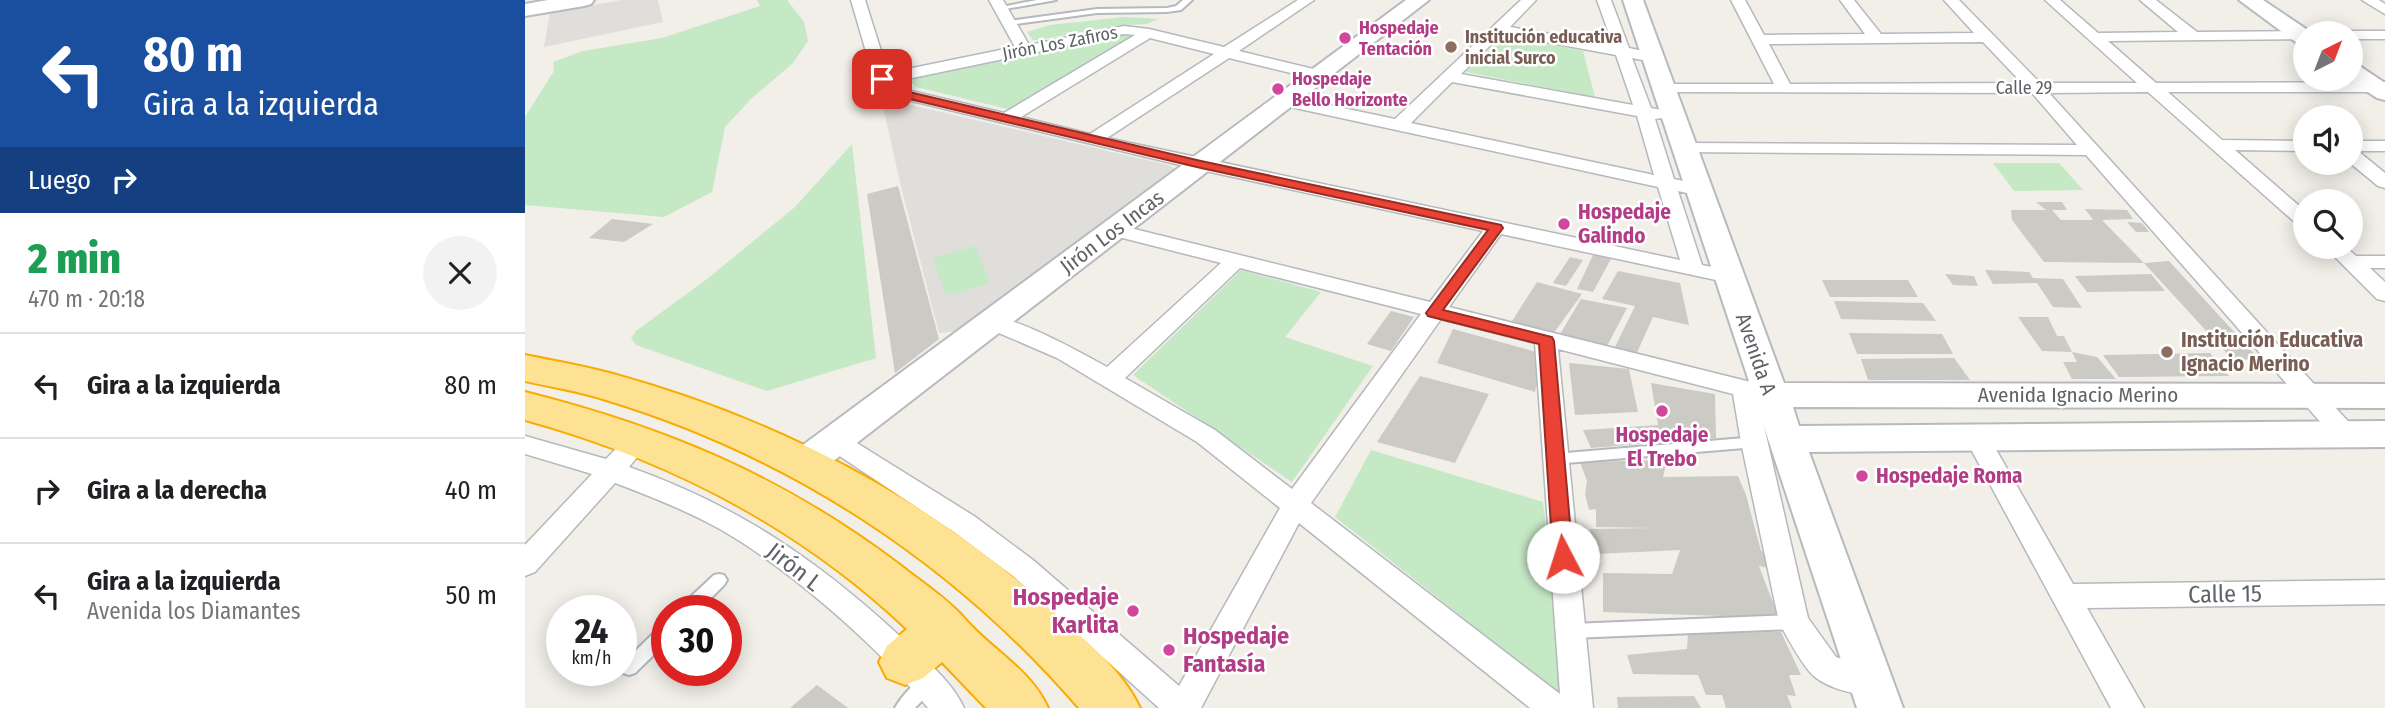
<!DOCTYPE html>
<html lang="es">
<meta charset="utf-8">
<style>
:root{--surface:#fff;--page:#f2f2f2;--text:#202124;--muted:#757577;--line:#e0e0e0}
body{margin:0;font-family:"Fira Sans Condensed",sans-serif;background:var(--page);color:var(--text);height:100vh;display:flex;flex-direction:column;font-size:26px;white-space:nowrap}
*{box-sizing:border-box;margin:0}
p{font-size:23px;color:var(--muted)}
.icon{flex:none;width:38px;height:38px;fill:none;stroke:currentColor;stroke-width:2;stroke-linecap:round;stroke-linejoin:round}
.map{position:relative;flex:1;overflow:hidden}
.details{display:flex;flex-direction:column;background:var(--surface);width:525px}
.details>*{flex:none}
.banner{background:#1a4fa0;color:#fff;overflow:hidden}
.needle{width:46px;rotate:42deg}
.controls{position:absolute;left:1768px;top:21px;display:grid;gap:14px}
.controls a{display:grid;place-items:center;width:70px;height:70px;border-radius:50%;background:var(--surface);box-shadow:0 4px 18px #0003;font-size:35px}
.speed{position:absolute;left:21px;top:595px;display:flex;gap:14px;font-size:35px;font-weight:700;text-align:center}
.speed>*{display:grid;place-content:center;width:91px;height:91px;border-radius:50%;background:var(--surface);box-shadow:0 4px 18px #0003;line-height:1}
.speed small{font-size:18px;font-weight:400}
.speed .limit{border:10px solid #d22;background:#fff;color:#111}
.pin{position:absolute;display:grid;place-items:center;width:60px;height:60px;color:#fff;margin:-30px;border-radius:14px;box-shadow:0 4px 10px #0006}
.me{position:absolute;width:77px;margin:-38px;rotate:355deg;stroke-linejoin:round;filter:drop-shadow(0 0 5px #0008)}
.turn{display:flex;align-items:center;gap:24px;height:147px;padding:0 28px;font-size:32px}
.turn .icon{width:91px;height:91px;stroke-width:2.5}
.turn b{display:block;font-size:49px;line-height:60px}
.then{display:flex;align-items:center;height:66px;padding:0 28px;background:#0003;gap:14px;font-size:26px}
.round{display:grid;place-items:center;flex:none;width:74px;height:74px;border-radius:37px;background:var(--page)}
.overview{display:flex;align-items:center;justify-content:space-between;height:119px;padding:0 28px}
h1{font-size:42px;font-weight:800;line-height:52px;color:#1e9e55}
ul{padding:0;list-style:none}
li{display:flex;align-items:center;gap:21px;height:105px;padding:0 28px;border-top:2px solid var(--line)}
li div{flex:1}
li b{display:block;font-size:26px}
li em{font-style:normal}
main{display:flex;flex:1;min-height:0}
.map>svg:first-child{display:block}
</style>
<main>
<section class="details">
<div class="banner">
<div class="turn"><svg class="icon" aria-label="left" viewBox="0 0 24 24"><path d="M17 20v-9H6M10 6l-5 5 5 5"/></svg><div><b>80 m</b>Gira a la izquierda</div></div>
<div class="then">Luego<svg class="icon" aria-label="right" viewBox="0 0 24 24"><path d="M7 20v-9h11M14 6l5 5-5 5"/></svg></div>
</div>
<div class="overview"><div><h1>2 min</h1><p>470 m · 20:18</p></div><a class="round"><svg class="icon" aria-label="close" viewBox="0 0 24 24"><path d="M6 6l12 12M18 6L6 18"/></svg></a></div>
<ul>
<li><svg class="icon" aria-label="left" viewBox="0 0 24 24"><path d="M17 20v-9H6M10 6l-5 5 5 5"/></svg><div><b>Gira a la izquierda</b></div><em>80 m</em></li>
<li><svg class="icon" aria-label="right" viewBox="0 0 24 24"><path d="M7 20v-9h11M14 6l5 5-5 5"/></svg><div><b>Gira a la derecha</b></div><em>40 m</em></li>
<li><svg class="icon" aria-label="left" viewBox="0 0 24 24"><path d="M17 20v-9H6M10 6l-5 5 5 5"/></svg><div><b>Gira a la izquierda</b><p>Avenida los Diamantes</p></div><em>50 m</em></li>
</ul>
</section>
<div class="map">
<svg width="1860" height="708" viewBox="0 0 1860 708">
<rect width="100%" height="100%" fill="#f1efe8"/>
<g fill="#e0deda">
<path d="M 97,0 L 133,0 L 138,22 L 19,47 L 25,12 Z"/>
<path d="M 356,98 L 643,165 L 649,168 L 649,172 L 435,331 L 414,333 L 377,191 Z"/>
</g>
<g fill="#c5e8c5">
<path d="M 232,0 L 262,0 L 279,22 L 283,41 L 268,63 L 227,98 L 200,127 L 187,192 L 139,217 L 0,205 L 0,117 L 29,71 L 28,62 L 58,51 L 137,38 L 235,6 Z"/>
<path d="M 600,17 L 633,19 L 622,24 L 595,25 L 513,40 L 508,40 L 502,32 L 525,25 Z"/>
<path d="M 602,34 L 610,37 L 487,110 L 391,87 L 387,83 L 388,79 L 397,76 Z"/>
<path d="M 980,35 L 1058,51 L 1070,97 L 941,72 Z"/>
<path d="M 327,144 L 351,358 L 242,391 L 111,345 L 106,338 L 111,331 L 182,279 L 270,207 Z"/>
<path d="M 1468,163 L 1534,163 L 1558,190 L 1489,191 Z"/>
<path d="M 450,246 L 465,283 L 421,296 L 408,258 Z"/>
<path d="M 716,270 L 796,292 L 760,337 L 848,366 L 767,482 L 608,375 Z"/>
<path d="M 846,450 L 1018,502 L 1041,698 L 810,517 Z"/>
</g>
<g fill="#cccac5">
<path d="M 373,186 L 414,339 L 370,373 L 342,194 Z"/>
<path d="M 1511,202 L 1537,202 L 1542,210 L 1527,210 L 1536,220 L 1568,220 L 1560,209 L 1602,210 L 1608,219 L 1577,220 L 1619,263 L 1519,262 L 1487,220 L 1486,210 L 1521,210 Z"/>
<path d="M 87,219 L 128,224 L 99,242 L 64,238 Z"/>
<path d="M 1602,222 L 1617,223 L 1624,232 L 1611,232 Z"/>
<path d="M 1069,253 L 1086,259 L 1068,292 L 1052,289 Z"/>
<path d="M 1045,257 L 1058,260 L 1041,286 L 1028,283 Z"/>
<path d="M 1644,261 L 1735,360 L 1707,359 L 1619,263 Z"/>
<path d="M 1460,270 L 1504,272 L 1508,278 L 1538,279 L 1557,308 L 1528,307 L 1512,283 L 1468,284 Z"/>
<path d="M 1093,271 L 1155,283 L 1164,325 L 1128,317 L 1110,357 L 1088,351 L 1110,306 L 1077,299 Z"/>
<path d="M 1420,274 L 1449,276 L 1453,286 L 1428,285 Z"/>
<path d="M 1626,274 L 1640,291 L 1562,292 L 1550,276 Z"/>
<path d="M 1297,280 L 1383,280 L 1393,297 L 1305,297 Z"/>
<path d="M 1012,282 L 1057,294 L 1028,334 L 987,321 Z"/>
<path d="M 1056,299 L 1102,308 L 1081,348 L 1034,336 Z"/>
<path d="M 1309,301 L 1398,303 L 1411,321 L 1316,319 Z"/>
<path d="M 866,311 L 889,317 L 866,351 L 842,344 Z"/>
<path d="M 1493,317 L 1523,317 L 1532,336 L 1539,336 L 1547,352 L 1517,351 Z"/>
<path d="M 928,329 L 1019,354 L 1010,392 L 912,363 Z"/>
<path d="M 1324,333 L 1417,334 L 1428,354 L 1332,354 Z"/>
<path d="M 1547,352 L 1572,357 L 1591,379 L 1547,379 L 1538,362 L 1552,362 Z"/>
<path d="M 1685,353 L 1704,376 L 1594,377 L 1578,355 Z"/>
<path d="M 1429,358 L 1445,380 L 1343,380 L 1336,359 Z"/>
<path d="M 1044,363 L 1104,369 L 1113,412 L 1050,415 Z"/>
<path d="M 895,376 L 964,394 L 930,463 L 852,442 Z"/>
<path d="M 1126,383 L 1190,394 L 1191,438 L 1066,448 L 1058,430 L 1133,425 Z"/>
<path d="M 1142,460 L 1138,477 L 1213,476 L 1221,495 L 1236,551 L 1248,552 L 1253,570 L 1234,566 L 1230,556 L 1254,618 L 1078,612 L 1078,573 L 1147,574 L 1155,550 L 1071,554 L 1065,529 L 1128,528 L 1071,527 L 1071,509 L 1064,510 L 1060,494 L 1062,481 L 1055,462 Z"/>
<path d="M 1256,632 L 1276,675 L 1264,675 L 1271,696 L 1262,695 L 1267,708 L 1201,708 L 1197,695 L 1181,695 L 1173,675 L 1108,674 L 1102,655 L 1162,649 L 1163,633 Z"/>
<path d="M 292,685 L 323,708 L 265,708 Z"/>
<path d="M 1169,696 L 1176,708 L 1093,708 L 1092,697 Z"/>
</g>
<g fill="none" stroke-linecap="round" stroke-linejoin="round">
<defs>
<g id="lane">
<path d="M 512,0 L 531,0 L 475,10 L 471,8 Z"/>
<path d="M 658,0 L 667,0 L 656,10 L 642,12 L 572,13 L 483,25 L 479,23 L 483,21 L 572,9 L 642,8 L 651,6 Z"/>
<path d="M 1231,437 L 1236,439 L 1238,442 L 1236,445 L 1231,447 L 1029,464 L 1024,463 L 1022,459 L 1024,455 L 1029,454 Z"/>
<path d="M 194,574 L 199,575 L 202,580 L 199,585 L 173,611 L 154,611 L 156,606 L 189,575 Z"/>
<path d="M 1269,615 L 1275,617 L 1277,622 L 1275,627 L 1269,629 L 1046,638 L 1040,636 L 1038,631 L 1040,626 L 1046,624 Z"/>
<path d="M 142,624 L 142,642 L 110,673 L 104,675 L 98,673 L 96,669 L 98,663 L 136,626 Z"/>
<path d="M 402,676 L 408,679 L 410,684 L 408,689 L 390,708 L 370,708 C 376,697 390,681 402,676 Z"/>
</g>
<g id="street">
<path d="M 326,0 L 340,0 L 363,73 L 490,47 L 464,0 L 478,0 L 504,45 L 599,26 L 624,29 L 699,47 L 773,0 L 789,0 L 714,51 L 801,72 L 803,75 L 801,78 L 795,80 L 704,58 L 582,138 L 1155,260 L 1133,187 L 761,106 L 753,101 L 761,96 L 870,119 L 996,0 L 1011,0 L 985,27 L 1088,45 L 1072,0 L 1086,0 L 1104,48 L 1133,54 L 1136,57 L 1128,62 L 1107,58 L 1126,108 L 1137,110 L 1139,114 L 1137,118 L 1130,119 L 1149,179 L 1181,186 L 1183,190 L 1174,196 L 1153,191 L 1177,265 L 1212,272 L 1215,277 L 1212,282 L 1205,283 L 976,234 L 924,307 L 1254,389 L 1258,395 L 1254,401 L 1246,403 L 1233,400 L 1283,618 L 1311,657 L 1357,672 L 1361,682 L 1357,692 C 1339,699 1305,689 1290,677 C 1279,669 1261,635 1254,622 L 1216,442 L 1208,394 L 1033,349 L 1068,708 L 1005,708 L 774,523 L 676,708 L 634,708 L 488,576 L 429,532 L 301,447 L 298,441 L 301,435 L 310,432 L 319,435 L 449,516 L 508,560 L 654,686 L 755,508 L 672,442 L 532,358 L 460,327 L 457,322 L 460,317 C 482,311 560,355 582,367 L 696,263 L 582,234 L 579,230 L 582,226 L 589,224 L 905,302 L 958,231 L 676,170 L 370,97 L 358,90 L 349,79 ZM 599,34 L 610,35 L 479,113 L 382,90 L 368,82 ZM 977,34 L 1091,55 L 1108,105 L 936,74 ZM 625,38 L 689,54 L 565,134 L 496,117 ZM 927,82 L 1112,116 L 1129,175 L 886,123 ZM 715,268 L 896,314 L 767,489 L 690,430 L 600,378 ZM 916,319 L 1010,343 L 1035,694 L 786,503 Z"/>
<path d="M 1206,0 L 1220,0 L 1239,35 L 1340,34 L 1315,0 L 1329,0 L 1356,34 L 1449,33 L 1419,0 L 1434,0 L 1515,83 L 1612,83 L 1520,0 L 1535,0 L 1573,33 L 1653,32 L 1615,0 L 1631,0 L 1672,32 L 1780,31 L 1786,33 L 1780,33 L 1780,39 L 1583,41 L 1631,83 L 1860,82 L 1860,92 L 1643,92 L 1697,140 L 1780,141 L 1780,151 L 1710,150 L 1780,211 L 1780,227 L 1773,225 L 1623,92 L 1524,93 L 1830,429 L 1833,435 L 1830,441 L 1821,444 L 1812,441 L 1561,155 L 1154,152 L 1151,148 L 1160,143 L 1552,145 L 1507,93 L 1133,92 L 1131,89 L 1139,84 L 1249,84 ZM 1458,42 L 1497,83 L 1265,84 L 1244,44 Z"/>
<path d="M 1837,0 L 1854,0 L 1860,4 L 1860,14 Z"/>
<path d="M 1825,31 L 1860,31 L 1860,39 L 1825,39 L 1825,33 L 1819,33 Z"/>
<path d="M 1825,141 L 1860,141 L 1860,151 L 1833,151 L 1860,173 L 1860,188 L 1853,186 L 1825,163 Z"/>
<path d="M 1800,247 L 1821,247 L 1831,256 L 1860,256 L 1860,268 L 1845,268 L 1860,282 L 1860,301 L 1852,299 Z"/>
<path d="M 1452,429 L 1461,432 L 1548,584 L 1860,580 L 1860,604 L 1562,608 L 1619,708 L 1586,708 L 1440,438 L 1443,432 Z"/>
<path d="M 114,431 L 123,434 L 126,440 L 104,467 C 214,506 294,561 379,640 C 400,660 427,681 439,708 L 403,708 C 353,646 262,567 193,528 C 160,510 125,496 90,483 L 10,572 L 0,576 L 0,545 L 67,474 L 0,454 L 0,436 L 81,459 L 105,434 Z"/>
</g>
<g id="secondary">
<path d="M 23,0 L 69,0 L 66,4 L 59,6 L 0,16 L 0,4 Z"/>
<path d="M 881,0 L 904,0 L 293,473 L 280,477 L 267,473 L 261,463 L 267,453 Z"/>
<path d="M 1098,0 L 1118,0 L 1259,383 L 1860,384 L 1860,408 L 1268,407 L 1274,426 L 1860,421 L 1860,447 L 1284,452 L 1378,708 L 1332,708 Z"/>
<path d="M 1714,0 L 1738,0 L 1787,33 L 1780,33 L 1780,44 L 1772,43 Z"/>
<path d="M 1825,63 L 1833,65 L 1860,83 L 1860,100 L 1852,98 L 1823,79 L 1825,79 Z"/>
</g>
<g id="highway">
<path d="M 0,355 C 29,361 59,366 88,374 C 252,419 405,499 531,614 C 561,641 598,671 615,708 L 554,708 C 427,561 264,455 78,399 C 53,391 26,387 0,381 Z"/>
<path d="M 0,392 C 142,428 257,476 375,565 C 396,582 423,599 440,619 C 467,650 506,670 523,708 L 461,708 L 417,662 L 398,678 L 380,685 L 362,678 L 354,662 L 362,646 L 382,629 C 274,527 142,459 0,420 Z"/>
</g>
</defs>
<use href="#lane" stroke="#b5b8bc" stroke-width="4"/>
<use href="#street" stroke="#b5b8bc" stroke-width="3"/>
<use href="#secondary" stroke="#b6babf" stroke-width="4"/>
<use href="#highway" stroke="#f9ab00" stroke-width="4"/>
<use href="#lane" fill="#fff" fill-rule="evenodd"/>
<use href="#street" fill="#fff" fill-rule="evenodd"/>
<use href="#secondary" fill="#fff" fill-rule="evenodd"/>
<use href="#highway" fill="#fde293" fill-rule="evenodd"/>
</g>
<path fill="#ea4335" stroke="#982c22" stroke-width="2" d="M 353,76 L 361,76 L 367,85 L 380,91 L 676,161 L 976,225 L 978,228 L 918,310 L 1027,337 L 1029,341 L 1048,557 L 1045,563 L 1038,565 L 1031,563 L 1028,557 L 1014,344 L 903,316 L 901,313 L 963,230 L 676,168 L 372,96 L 359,90 L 352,79 Z"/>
<g fill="#d1479c" stroke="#fff" stroke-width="2.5">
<circle cx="820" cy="38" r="7"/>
<circle cx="753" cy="89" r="7"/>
<circle cx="1039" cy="224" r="7"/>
<circle cx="1137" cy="411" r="7"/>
<circle cx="1337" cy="476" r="7"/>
<circle cx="608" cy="611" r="7"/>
<circle cx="644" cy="650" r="7"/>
</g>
<g fill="#8d6e63" stroke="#fff" stroke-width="2.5">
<circle cx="926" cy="47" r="7"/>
<circle cx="1642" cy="352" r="7"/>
</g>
<g text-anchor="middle" stroke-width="5" stroke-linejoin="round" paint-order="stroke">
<g font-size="18" font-weight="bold" fill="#b23c85" stroke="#fff" text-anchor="start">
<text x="834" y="34">Hospedaje<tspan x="834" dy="21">Tentación</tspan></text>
<text x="767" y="85">Hospedaje<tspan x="767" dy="21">Bello Horizonte</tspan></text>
</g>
<g font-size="18" font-weight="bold" fill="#785e54" stroke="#fff" text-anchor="start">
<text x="940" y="43">Institución educativa<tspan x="940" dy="21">inicial Surco</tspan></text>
</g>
<g font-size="18" fill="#5f6368" stroke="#fff">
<text transform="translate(535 43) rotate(-11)" y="6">Jirón Los Zafiros</text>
<text x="1499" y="94">Calle 29</text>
</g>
<g font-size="21" font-weight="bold" fill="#b23c85" stroke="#fff" text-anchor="start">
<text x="1053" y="219">Hospedaje<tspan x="1053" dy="24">Galindo</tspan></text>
<text x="1137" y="442" text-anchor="middle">Hospedaje<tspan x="1137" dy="24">El Trebo</tspan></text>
<text x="1351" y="483">Hospedaje Roma</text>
</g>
<g font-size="21" fill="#5f6368" stroke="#fff">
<text transform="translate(587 232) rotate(-37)" y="7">Jirón Los Incas</text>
<text transform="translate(1231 354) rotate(71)" y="7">Avenida A</text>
<text x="1553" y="402">Avenida Ignacio Merino</text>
</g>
<g font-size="21" font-weight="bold" fill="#785e54" stroke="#fff" text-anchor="start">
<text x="1656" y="347">Institución Educativa<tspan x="1656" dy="24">Ignacio Merino</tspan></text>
</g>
<g font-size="24" fill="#5f6368" stroke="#fff">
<text transform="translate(269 567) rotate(38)" y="8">Jirón L</text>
<text transform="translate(1700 594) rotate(-1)" y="8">Calle 15</text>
</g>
<g font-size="24" font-weight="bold" fill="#b23c85" stroke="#fff" text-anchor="end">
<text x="594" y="605">Hospedaje<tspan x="594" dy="28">Karlita</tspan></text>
<text x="658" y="644" text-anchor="start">Hospedaje<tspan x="658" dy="28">Fantasía</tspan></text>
</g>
</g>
</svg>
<div class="controls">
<a><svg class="needle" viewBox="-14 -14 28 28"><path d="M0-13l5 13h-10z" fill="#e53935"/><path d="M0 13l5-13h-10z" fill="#757577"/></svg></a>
<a><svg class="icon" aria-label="sound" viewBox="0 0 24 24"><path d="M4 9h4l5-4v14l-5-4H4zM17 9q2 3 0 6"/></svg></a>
<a><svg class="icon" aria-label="search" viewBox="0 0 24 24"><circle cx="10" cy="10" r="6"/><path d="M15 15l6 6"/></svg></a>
</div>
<div class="speed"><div>24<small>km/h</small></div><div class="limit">30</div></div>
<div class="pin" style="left:357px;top:79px;background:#d93025"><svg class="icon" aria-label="arrive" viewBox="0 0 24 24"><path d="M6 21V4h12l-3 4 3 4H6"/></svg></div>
<svg class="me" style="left:1038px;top:557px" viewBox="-20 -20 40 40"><circle r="19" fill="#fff"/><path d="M0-13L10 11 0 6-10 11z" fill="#ea4335"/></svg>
</div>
</main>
